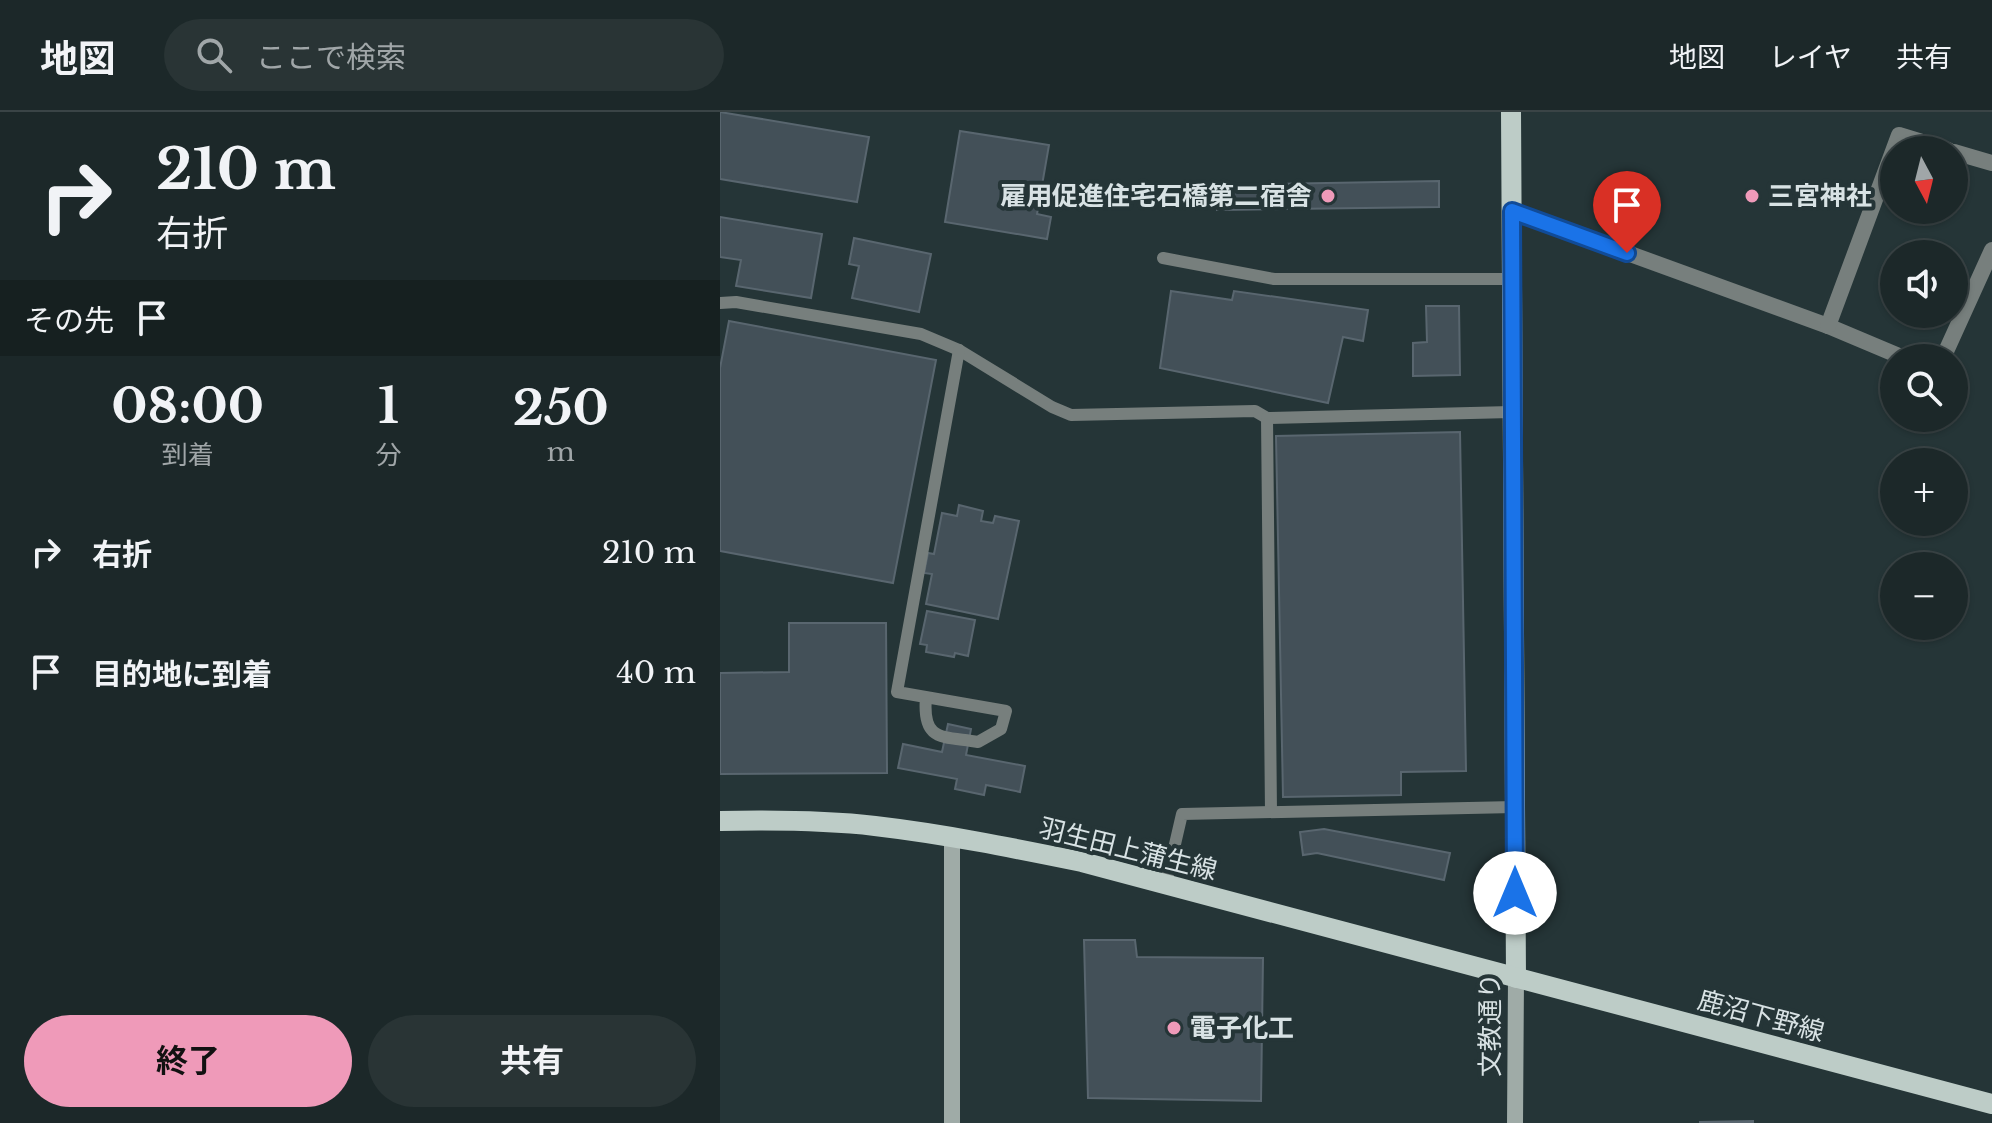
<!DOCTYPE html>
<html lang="ja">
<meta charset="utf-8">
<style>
:root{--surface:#1c2829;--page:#293435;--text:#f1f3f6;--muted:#a0a6a8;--line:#3a4446;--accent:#ef9ab9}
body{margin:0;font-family:"Libre Baskerville","Noto Sans JP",serif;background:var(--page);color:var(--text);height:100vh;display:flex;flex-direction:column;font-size:30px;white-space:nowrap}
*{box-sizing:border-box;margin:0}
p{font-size:26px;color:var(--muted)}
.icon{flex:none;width:44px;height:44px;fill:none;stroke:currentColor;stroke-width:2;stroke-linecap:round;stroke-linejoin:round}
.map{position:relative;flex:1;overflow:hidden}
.details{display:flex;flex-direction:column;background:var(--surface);width:720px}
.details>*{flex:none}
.banner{background:#1c2829;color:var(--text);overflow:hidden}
.needle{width:52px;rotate:173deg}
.tools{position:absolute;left:1160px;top:24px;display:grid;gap:16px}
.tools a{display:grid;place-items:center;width:88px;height:88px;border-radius:50%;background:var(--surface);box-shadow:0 2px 6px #0004,0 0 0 2px var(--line);font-size:40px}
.pin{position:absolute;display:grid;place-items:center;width:68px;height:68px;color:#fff;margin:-82px -34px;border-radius:50% 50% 50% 0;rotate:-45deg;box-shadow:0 0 8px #0007}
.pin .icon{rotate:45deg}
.me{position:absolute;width:88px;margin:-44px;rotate:0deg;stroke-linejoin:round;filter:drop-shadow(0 0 6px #0008)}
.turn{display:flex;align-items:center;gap:28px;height:168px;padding:0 24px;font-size:36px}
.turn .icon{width:104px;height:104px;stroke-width:2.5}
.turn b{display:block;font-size:56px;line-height:68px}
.then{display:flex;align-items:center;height:76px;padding:0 24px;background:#0003;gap:16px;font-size:30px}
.eta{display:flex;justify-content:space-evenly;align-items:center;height:136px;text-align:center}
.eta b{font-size:48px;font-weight:700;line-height:56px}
.primary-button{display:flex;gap:16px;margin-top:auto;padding:16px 24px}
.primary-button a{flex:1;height:92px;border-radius:48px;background:var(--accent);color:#111;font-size:32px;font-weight:700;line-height:92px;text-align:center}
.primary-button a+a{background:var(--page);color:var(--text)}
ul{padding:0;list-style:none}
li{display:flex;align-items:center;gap:24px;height:120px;padding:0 24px}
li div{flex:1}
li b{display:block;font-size:30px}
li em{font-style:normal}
header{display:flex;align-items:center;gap:48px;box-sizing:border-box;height:112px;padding:0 40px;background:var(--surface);border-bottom:2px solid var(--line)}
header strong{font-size:38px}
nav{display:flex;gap:44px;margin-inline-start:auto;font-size:28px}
.search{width:560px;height:72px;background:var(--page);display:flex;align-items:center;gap:20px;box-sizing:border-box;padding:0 28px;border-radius:44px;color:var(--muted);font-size:30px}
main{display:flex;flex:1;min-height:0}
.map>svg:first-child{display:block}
</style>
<header>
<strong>地図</strong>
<div class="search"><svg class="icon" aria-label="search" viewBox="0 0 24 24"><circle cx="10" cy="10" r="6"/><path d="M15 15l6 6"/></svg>ここで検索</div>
<nav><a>地図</a><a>レイヤ</a><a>共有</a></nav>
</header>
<main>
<section class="details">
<div class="banner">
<div class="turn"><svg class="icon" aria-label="right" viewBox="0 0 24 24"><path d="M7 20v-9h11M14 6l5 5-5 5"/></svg><div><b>210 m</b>右折</div></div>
<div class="then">その先<svg class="icon" aria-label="arrive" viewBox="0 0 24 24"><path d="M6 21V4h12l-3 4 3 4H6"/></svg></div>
</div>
<div class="eta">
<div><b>08:00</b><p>到着</p></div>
<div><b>1</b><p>分</p></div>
<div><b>250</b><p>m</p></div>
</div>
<ul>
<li><svg class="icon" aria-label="right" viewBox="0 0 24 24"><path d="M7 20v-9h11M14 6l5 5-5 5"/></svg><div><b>右折</b></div><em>210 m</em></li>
<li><svg class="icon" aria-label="arrive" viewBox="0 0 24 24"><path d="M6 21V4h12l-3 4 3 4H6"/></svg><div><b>目的地に到着</b></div><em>40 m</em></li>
</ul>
<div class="primary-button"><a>終了</a><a>共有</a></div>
</section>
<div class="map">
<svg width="1272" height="1011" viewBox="0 0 1272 1011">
<rect width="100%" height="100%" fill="#253537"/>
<g fill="#435058" stroke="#59666f" stroke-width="2">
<path d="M 0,0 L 149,25 L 137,90 L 0,67 Z"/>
<path d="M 240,19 L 329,33 L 317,102 L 331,105 L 327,127 L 225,110 Z"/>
<path d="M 719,69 L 719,95 L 497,98 L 497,73 Z"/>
<path d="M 0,105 L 102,122 L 91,186 L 16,174 L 21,148 L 0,145 Z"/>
<path d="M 134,126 L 211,142 L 199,200 L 132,186 L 139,154 L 129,152 Z"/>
<path d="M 451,179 L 512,188 L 514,179 L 648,198 L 643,229 L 623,225 L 608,291 L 440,256 Z"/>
<path d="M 706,194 L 739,194 L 740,263 L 693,264 L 693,231 L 707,230 Z"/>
<path d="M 9,209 L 216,248 L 173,471 L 0,439 L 0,256 Z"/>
<path d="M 740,320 L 746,659 L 681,660 L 681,683 L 563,685 L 556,324 Z"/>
<path d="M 239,393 L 263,399 L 261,409 L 273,411 L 275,404 L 299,409 L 278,507 L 206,492 L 212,462 L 204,461 L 208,441 L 214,442 L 222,401 L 237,404 Z"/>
<path d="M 207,499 L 255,508 L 248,544 L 235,541 L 234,545 L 206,540 L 207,533 L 200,532 Z"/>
<path d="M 69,511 L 166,511 L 167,661 L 0,662 L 0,561 L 69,560 Z"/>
<path d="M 228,612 L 251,617 L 246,643 L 305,654 L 300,680 L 266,673 L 264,683 L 235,677 L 237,667 L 178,656 L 183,632 L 222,640 Z"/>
<path d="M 604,717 L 730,741 L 724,768 L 597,741 L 583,743 L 580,720 Z"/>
<path d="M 364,828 L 415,828 L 417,845 L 543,846 L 541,989 L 368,986 Z"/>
<path d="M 1033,1009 L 1033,1011 L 980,1011 L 980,1010 Z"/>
</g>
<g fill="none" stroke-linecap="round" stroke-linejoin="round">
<g stroke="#777f7d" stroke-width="12">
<path d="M 443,146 L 554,167 L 791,167"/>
<path d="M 0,191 L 16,190 L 201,222 L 239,238 L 332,295 L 351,303 L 535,299 L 547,306 L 791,300"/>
<path d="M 547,306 L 551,700"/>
<path d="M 206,585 C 202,630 222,624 258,630 L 281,617 L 286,599 L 177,580 L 239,238"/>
<path d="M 446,771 L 462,702 L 795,695"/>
</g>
<g stroke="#777f7d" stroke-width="16">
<path d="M 1234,40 L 1272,51"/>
<path d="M 792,99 L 1108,214 L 1184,246"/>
<path d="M 1108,214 L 1179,23 L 1228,38"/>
<path d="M 1223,246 L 1272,138"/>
</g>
<g stroke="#9faba7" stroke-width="16">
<path d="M 232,724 L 232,1011"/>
<path d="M 795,1011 L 796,866"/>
</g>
<g stroke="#bdccc7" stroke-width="20">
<path d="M 791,0 L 796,866"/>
<path d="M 0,709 C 51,708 103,708 155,714 C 224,722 293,736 362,750 L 1272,992"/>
</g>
</g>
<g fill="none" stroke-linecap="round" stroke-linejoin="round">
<defs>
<path id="route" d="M 795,781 L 792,99 L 907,141"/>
</defs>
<use href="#route" stroke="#114b97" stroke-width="20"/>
<use href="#route" stroke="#1a73e8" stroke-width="14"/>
</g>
<g fill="#ef9ab9" stroke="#253537" stroke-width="3">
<circle cx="608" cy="84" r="8"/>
<circle cx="1032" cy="84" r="8"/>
<circle cx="454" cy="916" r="8"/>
</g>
<g text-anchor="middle" stroke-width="8" stroke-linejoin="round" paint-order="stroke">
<g font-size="26" font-weight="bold" fill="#d8e2e4" stroke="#253537" text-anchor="start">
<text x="592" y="93" text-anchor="end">雇用促進住宅石橋第二宿舎</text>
<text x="1048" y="93">三宮神社</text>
<text x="470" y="925">電子化工</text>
</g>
<g font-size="26" fill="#d8e2e4" stroke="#253537">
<text transform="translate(408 737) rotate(14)" y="9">羽生田上蒲生線</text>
<text transform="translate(1041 904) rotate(15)" y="9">鹿沼下野線</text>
<text transform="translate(770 913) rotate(-90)" y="9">文教通り</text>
</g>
</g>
</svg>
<div class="tools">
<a><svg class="needle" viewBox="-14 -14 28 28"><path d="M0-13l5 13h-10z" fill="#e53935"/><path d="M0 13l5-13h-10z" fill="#a0a6a8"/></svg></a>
<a><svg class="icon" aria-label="sound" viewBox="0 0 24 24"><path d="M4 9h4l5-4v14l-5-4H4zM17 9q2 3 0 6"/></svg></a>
<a><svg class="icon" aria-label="search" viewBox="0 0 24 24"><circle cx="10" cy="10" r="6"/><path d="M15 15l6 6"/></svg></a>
<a>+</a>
<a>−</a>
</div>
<div class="pin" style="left:907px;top:141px;background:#d93025"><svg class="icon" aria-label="arrive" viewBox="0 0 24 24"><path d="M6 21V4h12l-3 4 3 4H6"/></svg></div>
<svg class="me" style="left:795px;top:781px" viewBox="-20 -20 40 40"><circle r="19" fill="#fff"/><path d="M0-13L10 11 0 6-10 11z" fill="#1a73e8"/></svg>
</div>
</main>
